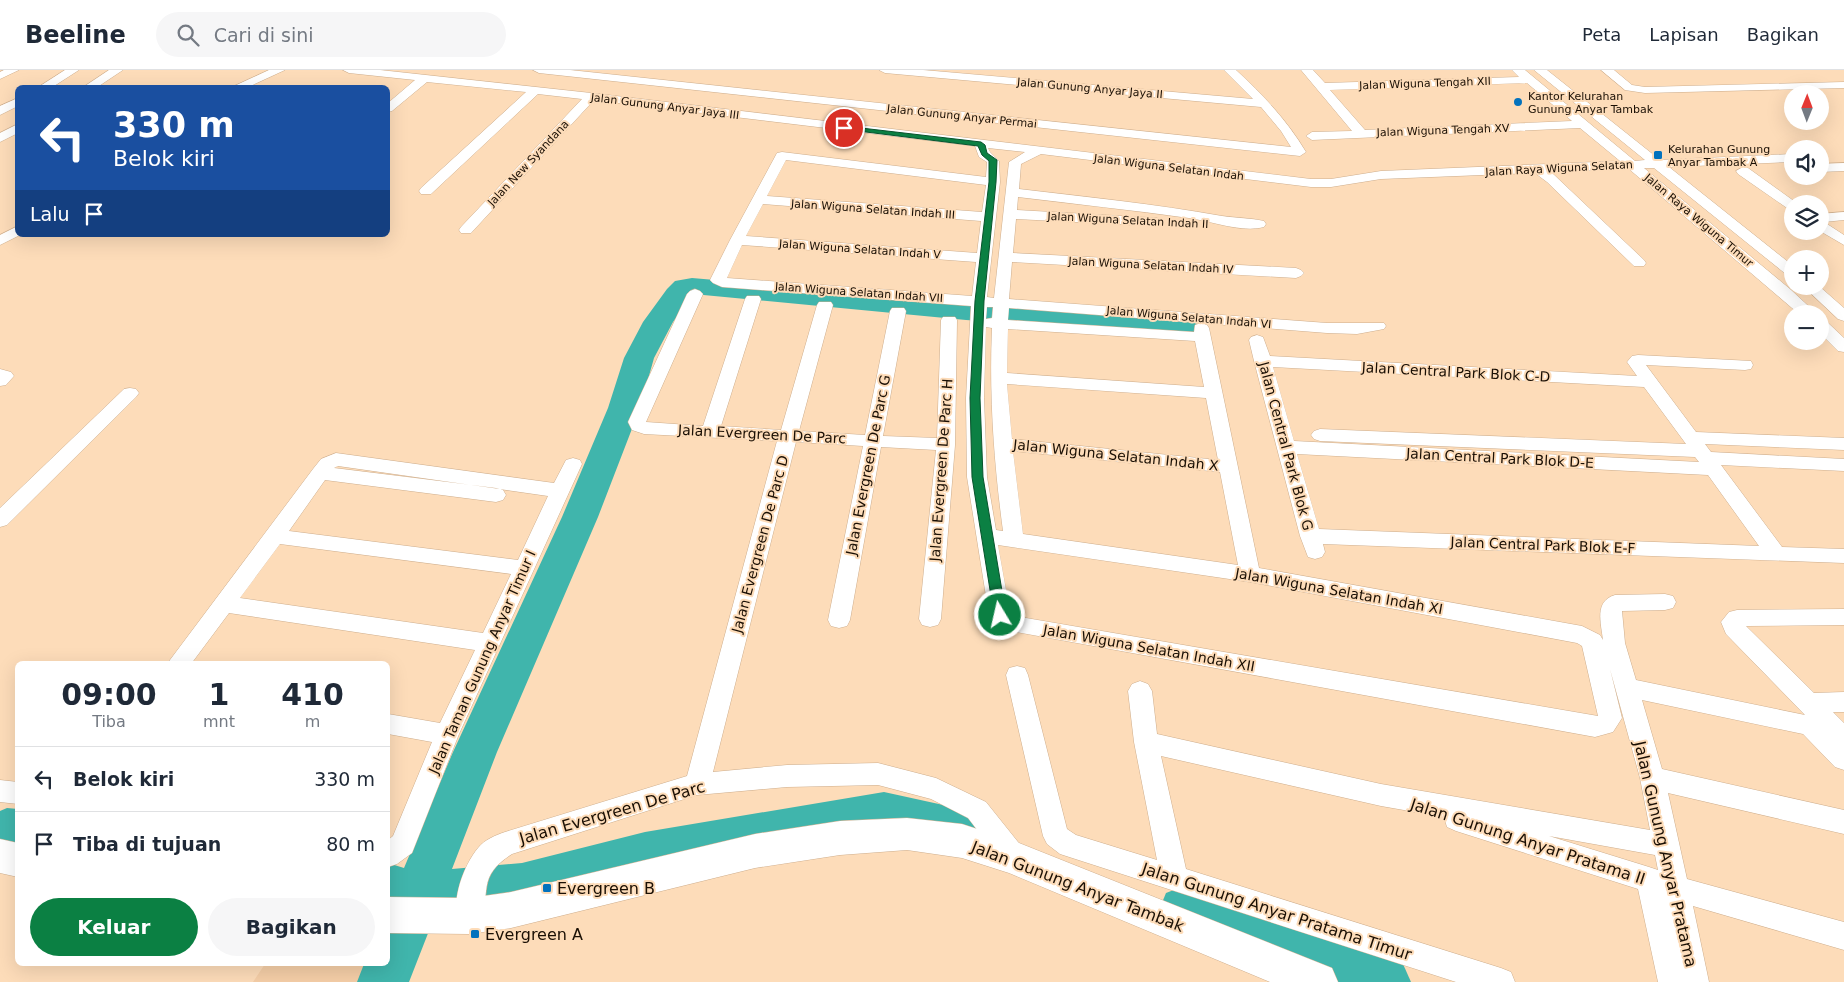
<!DOCTYPE html>
<html lang="id">
<meta charset="utf-8">
<style>
:root{--surface:#fff;--page:#f6f6f7;--text:#1f2937;--muted:#747a83;--line:#e0e1e3;--accent:#0b8043}
body{margin:0;font-family:"DejaVu Sans",sans-serif;background:var(--page);color:var(--text);height:100vh;display:flex;flex-direction:column;font-size:19px;white-space:nowrap}
*{box-sizing:border-box;margin:0}
p{font-size:16px;color:var(--muted)}
.icon{flex:none;width:28px;height:28px;fill:none;stroke:currentColor;stroke-width:2;stroke-linecap:round;stroke-linejoin:round}
.map{position:relative;flex:1;overflow:hidden}
.sheet{position:absolute;left:15px;top:591px;width:375px;height:305px;display:flex;flex-direction:column;background:var(--surface);border-radius:8px;box-shadow:0 5px 20px #0002}
.sheet>*{flex:none}
.top-card{position:absolute;left:15px;top:15px;width:375px;height:152px;border-radius:8px;box-shadow:0 5px 20px #0002;background:#1a4fa0;color:#fff;overflow:hidden}
.needle{width:32px;rotate:1deg}
.tools{position:absolute;left:1784px;top:15px;display:grid;gap:10px}
.tools a{display:grid;place-items:center;width:45px;height:45px;border-radius:50%;background:var(--surface);box-shadow:0 5px 20px #0002;font-size:25px}
.pin{position:absolute;display:grid;place-items:center;width:42px;height:42px;color:#fff;margin:-21px;border:2px solid #fff;border-radius:50%;box-shadow:0 1px 5px #0007}
.me{position:absolute;width:55px;margin:-28px;rotate:351deg;stroke-linejoin:round;filter:drop-shadow(0 0 4px #0008)}
.turn{display:flex;align-items:center;gap:18px;height:105px;padding:0 15px;font-size:22px}
.turn .icon{width:65px;height:65px;stroke-width:2.5}
.turn b{display:block;font-size:35px;line-height:42px}
.then{display:flex;align-items:center;height:48px;padding:0 15px;background:#0003;gap:10px;font-size:19px}
.eta{display:flex;justify-content:space-evenly;align-items:center;height:85px;text-align:center}
.eta b{font-size:30px;font-weight:800;line-height:35px}
.cta{display:flex;gap:10px;margin-top:auto;padding:10px 15px}
.cta a{flex:1;height:58px;border-radius:30px;background:var(--accent);color:#fff;font-size:20px;font-weight:800;line-height:58px;text-align:center}
.cta a+a{background:var(--page);color:var(--text)}
ul{padding:0;list-style:none}
li{display:flex;align-items:center;gap:15px;height:65px;padding:0 15px;border-top:1px solid var(--line)}
li div{flex:1}
li b{display:block;font-size:19px}
li em{font-style:normal}
header{display:flex;align-items:center;gap:30px;box-sizing:border-box;height:70px;padding:0 25px;background:var(--surface);border-bottom:1px solid var(--line)}
header strong{font-size:24px}
nav{display:flex;gap:28px;margin-inline-start:auto;font-size:18px}
.search{width:350px;height:45px;background:var(--page);display:flex;align-items:center;gap:12px;box-sizing:border-box;padding:0 18px;border-radius:28px;color:var(--muted);font-size:19px}
.map>svg:first-child{display:block}
</style>
<header>
<strong>Beeline</strong>
<div class="search"><svg class="icon" aria-label="search" viewBox="0 0 24 24"><circle cx="10" cy="10" r="6"/><path d="M15 15l6 6"/></svg>Cari di sini</div>
<nav><a>Peta</a><a>Lapisan</a><a>Bagikan</a></nav>
</header>
<div class="map">
<svg width="1844" height="912" viewBox="0 0 1844 912">
<rect width="100%" height="100%" fill="#fddcb9"/>
<path fill="#f5cea7" d="M 265,894 L 365,894 L 360,912 L 253,912 Z"/>
<g fill="none" stroke-linecap="round" stroke-linejoin="round">
<g fill="#40b5ac" fill-rule="evenodd">
<path d="M 692,208 L 966,232 L 1184,247 L 1194,250 L 1199,256 L 1194,262 L 1184,265 L 966,250 L 693,224 L 673,252 L 654,288 L 640,338 L 598,447 L 497,682 L 452,799 L 522,793 L 645,762 L 884,722 L 957,738 L 974,744 L 980,759 L 974,774 L 957,780 L 884,764 L 645,806 L 522,839 L 434,848 L 409,912 L 357,912 L 364,894 L 388,894 L 388,793 L 404,798 L 453,682 L 562,447 L 608,338 L 624,288 L 643,252 L 667,219 L 675,211 Z"/>
<path d="M 7,738 L 18,739 L 18,782 L 0,779 L 0,741 Z"/>
<path d="M 1184,816 L 1403,894 L 1411,912 L 1309,912 L 1166,857 L 1159,840 L 1166,823 Z"/>
</g>
<defs>
<g id="street">
<path d="M 4,0 L 19,0 L 0,9 L 0,2 Z"/>
<path d="M 65,0 L 79,0 L 51,18 L 37,18 Z"/>
<path d="M 109,0 L 123,0 L 96,18 L 82,18 Z"/>
<path d="M 269,0 L 285,0 L 246,18 L 230,18 Z"/>
<path d="M 343,0 L 380,0 L 591,23 L 1311,109 L 1331,109 L 1381,101 L 1620,91 L 1580,58 L 1312,70 L 1306,66 L 1312,62 L 1352,61 L 1301,0 L 1313,0 L 1325,13 L 1519,7 L 1512,0 L 1525,0 L 1635,91 L 1645,90 L 1534,0 L 1547,0 L 1660,90 L 1792,84 L 1792,92 L 1669,97 L 1792,195 L 1792,207 L 1787,205 L 1654,98 L 1644,98 L 1790,219 L 1817,244 L 1799,244 L 1629,99 L 1551,102 L 1644,190 L 1646,193 L 1644,196 L 1634,196 L 1547,112 L 1535,103 L 1381,109 L 1331,117 L 1311,117 L 1041,84 L 1021,94 L 1019,119 C 1087,127 1155,134 1222,146 C 1236,148 1251,148 1264,151 L 1266,154 L 1264,157 C 1241,163 1212,151 1189,148 C 1132,140 1075,134 1018,127 L 1017,140 L 1156,148 L 1161,149 L 1163,152 L 1161,155 L 1156,156 L 1016,149 L 1013,183 L 1296,198 L 1301,200 L 1304,203 L 1301,206 L 1296,208 L 1012,192 L 1009,229 L 1327,253 L 1384,253 L 1386,256 L 1384,259 L 1357,264 L 1327,263 L 1201,253 L 1207,255 L 1209,258 L 1259,498 L 1582,556 L 1600,565 L 1603,570 C 1601,553 1594,531 1615,525 L 1665,524 L 1673,526 L 1676,532 L 1673,538 L 1665,540 L 1622,541 L 1625,573 L 1636,610 L 1805,645 L 1726,564 L 1721,552 L 1729,542 L 1737,540 L 1844,539 L 1844,555 L 1746,556 L 1814,623 L 1844,622 L 1844,642 L 1833,642 L 1844,653 L 1844,700 L 1835,697 L 1803,664 L 1642,630 L 1662,699 L 1844,740 L 1844,764 L 1668,723 L 1687,809 L 1844,852 L 1844,880 L 1693,836 L 1709,912 L 1658,912 L 1638,819 L 1456,761 L 1447,757 L 1444,747 L 1381,736 L 1161,686 L 1186,799 L 1501,898 L 1511,902 L 1515,912 L 1456,912 L 1060,784 L 1047,774 L 1043,766 L 1006,605 L 1009,598 L 1017,596 L 1025,598 L 1028,605 L 1067,759 L 1076,765 L 1157,790 L 1134,672 L 1128,621 L 1132,614 L 1140,611 L 1148,614 L 1152,621 L 1157,664 L 1381,714 L 1650,760 L 1640,708 L 1610,599 L 1622,648 L 1613,662 L 1595,667 L 1000,559 L 989,545 L 967,407 L 966,328 L 971,236 L 722,217 L 713,213 L 710,210 L 730,170 L 777,83 L 782,82 L 986,107 L 987,92 L 979,87 L 975,76 L 594,30 L 471,163 L 461,163 L 459,160 L 461,157 L 582,29 L 538,24 L 431,124 L 421,124 L 419,121 L 421,118 L 526,22 L 427,12 L 392,41 L 388,42 L 388,33 L 415,10 L 349,3 ZM 1527,13 L 1572,51 L 1365,60 L 1330,20 ZM 988,78 L 1025,82 L 1009,92 L 994,228 L 987,227 L 1000,112 L 999,91 L 990,82 ZM 786,90 L 986,115 L 982,142 L 767,126 ZM 763,134 L 981,151 L 977,183 L 746,166 ZM 742,175 L 976,192 L 972,226 L 727,208 ZM 987,237 L 993,237 L 992,248 L 986,249 ZM 1009,238 L 1201,253 L 1195,255 L 1194,262 L 1008,250 ZM 986,257 L 992,258 C 989,326 994,394 1003,461 L 996,460 L 987,407 L 984,328 ZM 1008,259 L 1195,271 L 1204,317 L 1007,303 ZM 1007,314 L 1206,328 L 1218,390 L 1012,369 ZM 1013,381 L 1220,402 L 1238,495 L 1023,464 ZM 998,475 L 1250,512 L 1577,573 L 1582,576 L 1598,646 L 1014,546 L 1010,542 ZM 1549,766 L 1655,785 L 1658,800 L 1649,797 Z"/>
<path d="M 533,0 L 570,0 L 1291,77 L 1281,61 L 1261,37 L 885,3 L 879,0 L 923,0 L 1253,29 L 1224,0 L 1236,0 C 1263,25 1287,50 1306,82 L 1300,86 L 539,3 Z"/>
<path d="M 1601,0 L 1614,0 L 1632,15 L 1645,17 L 1844,12 L 1844,18 L 1645,23 L 1625,20 Z"/>
<path d="M 18,28 L 18,36 L 0,45 L 0,36 Z"/>
<path d="M 18,54 L 18,63 L 0,72 L 0,63 Z"/>
<path d="M 1844,93 L 1844,101 L 1820,102 L 1820,94 Z"/>
<path d="M 1743,97 L 1748,98 L 1798,134 L 1792,134 L 1792,139 L 1787,138 L 1738,104 L 1736,101 Z"/>
<path d="M 1844,142 L 1844,150 L 1824,152 L 1844,165 L 1844,175 L 1820,161 L 1820,144 Z"/>
<path d="M 18,156 L 18,165 L 20,165 L 0,175 L 0,165 Z"/>
<path d="M 1803,216 L 1819,216 L 1844,238 L 1844,251 L 1838,249 Z"/>
<path d="M 695,219 L 700,221 L 703,224 L 646,352 L 703,356 L 745,229 L 747,226 L 759,226 L 761,229 L 721,356 L 781,360 L 817,235 L 819,232 L 831,232 L 833,235 L 799,361 L 865,365 L 890,241 L 892,238 L 904,238 L 906,241 L 883,366 L 937,368 L 941,250 L 943,247 L 955,247 L 957,250 L 955,375 L 941,549 L 938,555 L 930,557 L 922,555 L 919,549 L 936,380 L 881,377 L 850,550 L 847,556 L 839,558 L 831,556 L 828,550 L 863,376 L 796,372 L 713,702 L 787,695 L 878,693 L 936,708 L 986,732 L 1022,777 L 1026,786 L 1022,795 L 1013,798 L 1004,795 L 968,748 L 931,729 L 878,715 L 787,717 L 697,725 L 512,784 C 475,808 493,822 479,856 L 469,859 L 459,856 C 450,833 463,796 478,778 C 484,770 496,765 505,762 L 687,706 L 777,371 L 644,364 L 632,360 L 628,352 L 687,224 L 690,221 Z"/>
<path d="M 1820,249 L 1826,251 L 1844,268 L 1844,282 L 1838,281 L 1820,263 Z"/>
<path d="M 1257,265 L 1263,267 L 1270,286 L 1637,306 L 1627,292 L 1632,286 L 1638,285 L 1751,291 L 1753,295 L 1751,299 L 1745,300 L 1646,295 L 1696,362 L 1844,368 L 1844,380 L 1705,374 L 1711,382 L 1844,389 L 1844,401 L 1721,395 L 1782,477 L 1844,479 L 1844,493 L 1323,474 L 1325,482 L 1322,487 L 1315,489 L 1308,487 L 1300,466 L 1254,291 L 1249,270 L 1251,267 ZM 1273,297 L 1644,317 L 1686,374 L 1320,359 L 1314,361 L 1311,365 L 1314,369 L 1320,371 L 1695,387 L 1699,392 L 1294,371 ZM 1297,384 L 1708,405 L 1759,476 L 1319,459 Z"/>
<path d="M 0,299 L 11,302 L 14,306 L 6,315 L 0,316 Z"/>
<path d="M 130,318 L 136,319 L 139,323 L 136,327 L 7,455 L 0,457 L 0,438 L 124,319 Z"/>
<path d="M 336,383 L 554,413 L 566,390 L 573,388 L 580,390 L 582,394 L 459,664 L 412,783 L 397,794 L 388,797 L 388,770 L 393,766 L 432,672 L 388,664 L 388,644 L 440,653 L 475,580 L 229,543 L 191,594 L 167,594 L 313,399 L 321,389 ZM 338,396 L 548,426 L 518,490 L 289,461 L 325,410 L 496,432 L 503,430 L 506,425 L 503,420 L 496,418 L 334,398 ZM 280,474 L 511,504 L 483,563 L 240,528 Z"/>
<path d="M 0,710 L 18,712 L 18,734 L 0,732 Z"/>
</g>
<g id="secondary">
<path d="M 907,748 L 962,754 L 1014,771 L 1332,898 L 1338,912 L 1270,912 L 1009,803 L 962,788 L 907,780 L 840,785 L 755,798 L 511,858 L 469,864 L 388,863 L 388,827 L 469,828 L 511,822 L 755,764 L 840,751 Z"/>
<path d="M 0,769 L 18,773 L 18,807 L 0,803 Z"/>
</g>
</defs>
<use href="#street" stroke="#ceae8d" stroke-width="1"/>
<use href="#secondary" stroke="#ceae8d" stroke-width="1"/>
<use href="#street" fill="#fff" fill-rule="evenodd"/>
<use href="#secondary" fill="#fff" fill-rule="evenodd"/>
</g>
<path fill="#0b8043" stroke="#07532c" d="M 844,56 L 981,72 L 985,75 L 987,83 L 997,90 L 996,112 L 984,231 L 980,328 L 983,407 L 1006,545 L 1004,549 L 996,549 L 994,545 L 972,407 L 970,328 L 975,231 L 989,112 L 989,91 L 982,85 L 978,76 L 842,59 L 841,58 Z"/>
<g fill="#0372bd" stroke="#fddcb9" stroke-width="2">
<circle cx="1518" cy="32" r="5"/>
<rect x="1653" y="80" width="10" height="10" rx="2.5"/>
<rect x="542" y="813" width="10" height="10" rx="2.5"/>
<rect x="470" y="859" width="10" height="10" rx="2.5"/>
</g>
<g text-anchor="middle" stroke-width="4" stroke-linejoin="round" paint-order="stroke">
<g font-size="11" fill="#1a0f04" stroke="#fddcb9">
<text transform="translate(1425 13) rotate(-2)" y="4">Jalan Wiguna Tengah XII</text>
<text transform="translate(1090 18) rotate(5)" y="4">Jalan Gunung Anyar Jaya II</text>
<text transform="translate(665 36) rotate(7)" y="4">Jalan Gunung Anyar Jaya III</text>
<text transform="translate(962 46) rotate(6)" y="4">Jalan Gunung Anyar Permai</text>
<text transform="translate(1443 60) rotate(-2)" y="4">Jalan Wiguna Tengah XV</text>
<text transform="translate(528 93) rotate(-47)" y="4">Jalan New Syandana</text>
<text transform="translate(1169 97) rotate(7)" y="4">Jalan Wiguna Selatan Indah</text>
<text transform="translate(1559 98) rotate(-3)" y="4">Jalan Raya Wiguna Selatan</text>
<text transform="translate(873 139) rotate(4)" y="4">Jalan Wiguna Selatan Indah III</text>
<text transform="translate(1128 150) rotate(3)" y="4">Jalan Wiguna Selatan Indah II</text>
<text transform="translate(1699 150) rotate(40)" y="4">Jalan Raya Wiguna Timur</text>
<text transform="translate(860 179) rotate(4)" y="4">Jalan Wiguna Selatan Indah V</text>
<text transform="translate(1151 195) rotate(3)" y="4">Jalan Wiguna Selatan Indah IV</text>
<text transform="translate(859 222) rotate(4)" y="4">Jalan Wiguna Selatan Indah VII</text>
<text transform="translate(1189 247) rotate(5)" y="4">Jalan Wiguna Selatan Indah VI</text>
</g>
<g font-size="11" fill="#1a0f04" stroke="#fddcb9" text-anchor="start">
<text x="1528" y="30">Kantor Kelurahan<tspan x="1528" dy="13">Gunung Anyar Tambak</tspan></text>
<text x="1668" y="83">Kelurahan Gunung<tspan x="1668" dy="13">Anyar Tambak A</tspan></text>
</g>
<g font-size="14" fill="#1a0f04" stroke="#fddcb9">
<text transform="translate(1456 302) rotate(3)" y="5">Jalan Central Park Blok C-D</text>
<text transform="translate(762 364) rotate(3)" y="5">Jalan Evergreen De Parc</text>
<text transform="translate(1286 376) rotate(75)" y="5">Jalan Central Park Blok G</text>
<text transform="translate(1116 385) rotate(6)" y="5">Jalan Wiguna Selatan Indah X</text>
<text transform="translate(1500 388) rotate(3)" y="5">Jalan Central Park Blok D-E</text>
<text transform="translate(868 395) rotate(-79)" y="5">Jalan Evergreen De Parc G</text>
<text transform="translate(941 400) rotate(-86)" y="5">Jalan Evergreen De Parc H</text>
<text transform="translate(760 474) rotate(-75)" y="5">Jalan Evergreen De Parc D</text>
<text transform="translate(1543 475) rotate(2)" y="5">Jalan Central Park Blok E-F</text>
<text transform="translate(1339 521) rotate(10)" y="5">Jalan Wiguna Selatan Indah XI</text>
<text transform="translate(1149 578) rotate(10)" y="5">Jalan Wiguna Selatan Indah XII</text>
<text transform="translate(482 592) rotate(-66)" y="5">Jalan Taman Gunung Anyar Timur I</text>
</g>
<g font-size="16" fill="#1a0f04" stroke="#fddcb9">
<text transform="translate(612 742) rotate(-16)" y="6">Jalan Evergreen De Parc</text>
<text transform="translate(1528 771) rotate(18)" y="6">Jalan Gunung Anyar Pratama II</text>
<text transform="translate(1666 784) rotate(77)" y="6">Jalan Gunung Anyar Pratama</text>
<text transform="translate(1078 816) rotate(21)" y="6">Jalan Gunung Anyar Tambak</text>
<text transform="translate(1277 841) rotate(18)" y="6">Jalan Gunung Anyar Pratama Timur</text>
</g>
<g font-size="16" fill="#1a0f04" stroke="#fddcb9" text-anchor="start">
<text x="557" y="824">Evergreen B</text>
<text x="485" y="870">Evergreen A</text>
</g>
</g>
</svg>
<div class="tools">
<a><svg class="needle" viewBox="-14 -14 28 28"><path d="M0-13l5 13h-10z" fill="#e53935"/><path d="M0 13l5-13h-10z" fill="#747a83"/></svg></a>
<a><svg class="icon" aria-label="sound" viewBox="0 0 24 24"><path d="M4 9h4l5-4v14l-5-4H4zM17 9q2 3 0 6"/></svg></a>
<a><svg class="icon" aria-label="layers" viewBox="0 0 24 24"><path d="M12 4l9 5-9 5-9-5zM3 14l9 5 9-5"/></svg></a>
<a>+</a>
<a>−</a>
</div>
<div class="pin" style="left:844px;top:58px;background:#d93025"><svg class="icon" aria-label="arrive" viewBox="0 0 24 24"><path d="M6 21V4h12l-3 4 3 4H6"/></svg></div>
<svg class="me" style="left:1000px;top:545px" viewBox="-20 -20 40 40"><circle r="17" fill="#0b8043" stroke="#fff" stroke-width="3"/><path d="M0-11L8 9 0 5-8 9z" fill="#fff"/></svg>
<div class="top-card">
<div class="turn"><svg class="icon" aria-label="left" viewBox="0 0 24 24"><path d="M17 20v-9H6M10 6l-5 5 5 5"/></svg><div><b>330 m</b>Belok kiri</div></div>
<div class="then">Lalu<svg class="icon" aria-label="arrive" viewBox="0 0 24 24"><path d="M6 21V4h12l-3 4 3 4H6"/></svg></div>
</div>
<section class="sheet">
<div class="eta">
<div><b>09:00</b><p>Tiba</p></div>
<div><b>1</b><p>mnt</p></div>
<div><b>410</b><p>m</p></div>
</div>
<ul>
<li><svg class="icon" aria-label="left" viewBox="0 0 24 24"><path d="M17 20v-9H6M10 6l-5 5 5 5"/></svg><div><b>Belok kiri</b></div><em>330 m</em></li>
<li><svg class="icon" aria-label="arrive" viewBox="0 0 24 24"><path d="M6 21V4h12l-3 4 3 4H6"/></svg><div><b>Tiba di tujuan</b></div><em>80 m</em></li>
</ul>
<div class="cta"><a>Keluar</a><a>Bagikan</a></div>
</section>
</div>
